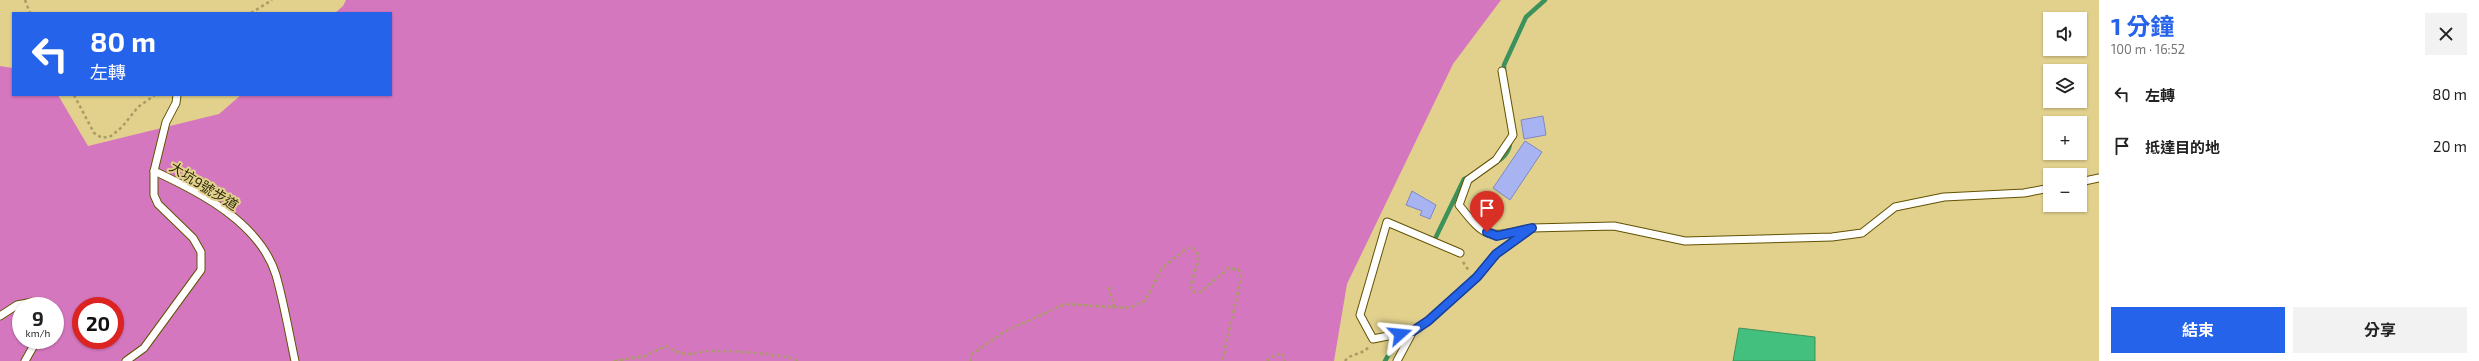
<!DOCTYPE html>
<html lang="zh-TW">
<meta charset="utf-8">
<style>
:root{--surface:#fff;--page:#f2f2f2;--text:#222;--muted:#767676;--accent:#2563eb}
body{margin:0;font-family:"Exo 2","Noto Sans TC",sans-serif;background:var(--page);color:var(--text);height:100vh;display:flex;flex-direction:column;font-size:15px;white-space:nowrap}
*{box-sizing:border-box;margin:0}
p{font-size:13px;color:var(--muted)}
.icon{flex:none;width:22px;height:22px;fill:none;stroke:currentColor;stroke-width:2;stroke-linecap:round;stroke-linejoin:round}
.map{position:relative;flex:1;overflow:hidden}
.sheet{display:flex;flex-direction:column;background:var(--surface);width:380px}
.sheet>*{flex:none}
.hud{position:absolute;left:12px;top:12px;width:380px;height:84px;border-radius:0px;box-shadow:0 1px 3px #0004;background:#2563eb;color:#fff;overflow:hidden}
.buttons{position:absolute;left:2043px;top:12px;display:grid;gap:8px}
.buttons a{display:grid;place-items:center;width:44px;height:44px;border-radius:0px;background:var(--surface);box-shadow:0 1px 3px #0004;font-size:20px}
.speed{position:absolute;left:12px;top:297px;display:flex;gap:8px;font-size:20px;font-weight:700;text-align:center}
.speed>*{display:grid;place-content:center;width:52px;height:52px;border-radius:50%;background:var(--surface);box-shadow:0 1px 3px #0004;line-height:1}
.speed small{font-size:10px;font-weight:400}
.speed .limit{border:6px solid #d22;background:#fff;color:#111}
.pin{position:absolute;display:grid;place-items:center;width:34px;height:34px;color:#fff;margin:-41px -17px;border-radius:50% 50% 50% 0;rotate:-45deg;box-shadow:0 0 4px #0007}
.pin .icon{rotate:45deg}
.me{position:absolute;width:44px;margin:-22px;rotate:72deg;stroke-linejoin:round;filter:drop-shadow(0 0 3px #0008)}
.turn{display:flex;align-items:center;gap:14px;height:84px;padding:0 12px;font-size:18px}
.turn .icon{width:52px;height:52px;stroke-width:2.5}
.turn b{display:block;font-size:28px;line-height:34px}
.round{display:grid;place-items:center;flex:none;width:42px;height:42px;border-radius:0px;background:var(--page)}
.overview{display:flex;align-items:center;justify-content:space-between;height:68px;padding:0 12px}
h1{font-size:24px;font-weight:700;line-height:30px;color:var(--accent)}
.action{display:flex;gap:8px;margin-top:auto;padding:8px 12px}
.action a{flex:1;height:46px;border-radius:0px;background:var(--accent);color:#fff;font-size:16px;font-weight:700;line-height:46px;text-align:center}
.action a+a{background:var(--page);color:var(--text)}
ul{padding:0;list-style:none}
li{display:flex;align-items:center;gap:12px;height:52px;padding:0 12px}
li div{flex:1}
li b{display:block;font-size:15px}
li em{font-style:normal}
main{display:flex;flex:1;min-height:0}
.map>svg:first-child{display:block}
</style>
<main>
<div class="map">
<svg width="2099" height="361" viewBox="0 0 2099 361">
<rect width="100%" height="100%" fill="#e2d18d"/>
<path fill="#d577bf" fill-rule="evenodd" d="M 346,0 L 1501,0 L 1453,64 L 1347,284 L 1334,361 L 0,361 L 0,66 L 13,68 L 13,95 L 58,95 L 88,146 L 219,114 L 241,95 L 391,95 L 391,13 L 335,13 L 343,6 ZM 21,306 L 55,306 L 55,340 L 21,340 ZM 81,306 L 115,306 L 115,340 L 81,340 Z"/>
<path fill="#43c07d" stroke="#3d925b" d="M 1739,328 L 1815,337 L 1815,361 L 1733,361 Z"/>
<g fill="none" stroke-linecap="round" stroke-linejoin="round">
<g stroke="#3d925b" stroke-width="4.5">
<path d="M 1504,74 L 1504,65 L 1526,17 L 1545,0"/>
<path d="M 1495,163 C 1504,158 1511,150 1510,139"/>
<path d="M 1434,241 L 1464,179 L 1469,177"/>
<path d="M 1385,361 L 1392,349"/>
</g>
</g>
<g fill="#a8b4f2" stroke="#7e88c3">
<path d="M 1543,116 L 1546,135 L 1524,139 L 1521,120 Z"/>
<path d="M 1525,141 L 1542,152 L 1510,200 L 1493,188 Z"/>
<path d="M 1412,191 L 1436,205 L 1430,219 L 1420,215 L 1422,211 L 1406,205 Z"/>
</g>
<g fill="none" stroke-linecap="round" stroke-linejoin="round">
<defs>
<g id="service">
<path d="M 1502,71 L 1513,135 L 1496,160 L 1468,180 L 1459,205 C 1486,239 1487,238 1528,229"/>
<path d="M 177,95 L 176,103 L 166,122 L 154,171 C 200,192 260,223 276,275 C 284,303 289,333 295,361"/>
<path d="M 2080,182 L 2099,178"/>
<path d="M 0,316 L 17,305 L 33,302 L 38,306"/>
<path d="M 1413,331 L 1373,339 L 1360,315 L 1387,222 L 1460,253"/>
<path d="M 25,361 L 37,340"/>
<path d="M 126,361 L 144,348 L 201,270 L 201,252 L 193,238 L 158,204 L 154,195 L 154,171"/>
<path d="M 1397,361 L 1413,331 L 1428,321 L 1477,277 L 1496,254 L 1532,228 L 1614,226 L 1685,241 L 1832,237 L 1862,233 L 1895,207 L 1944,197 L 2024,193 L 2050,188"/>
</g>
</defs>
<use href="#service" stroke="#625203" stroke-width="9"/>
<g stroke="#a99b64" stroke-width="2.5" stroke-dasharray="3 3" stroke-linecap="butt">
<path d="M 25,0 L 30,13"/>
<path d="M 251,13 L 272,0"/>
<path d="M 74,95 L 94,133 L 102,138 L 111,136 L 122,127 L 138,107 L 155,95"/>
<path d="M 1463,262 L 1469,271"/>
<path d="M 1109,287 L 1114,307"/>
<path d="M 614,361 L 645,356 L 666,346 C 691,361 692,350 716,351 C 734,351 785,354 799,361"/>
<path d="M 970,361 L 972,354 L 1004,332 L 1065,304 L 1129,308 L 1145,301 L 1162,268 L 1187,248 L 1196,249 L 1199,258 L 1190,287 L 1194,292 L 1200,292 L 1229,268 L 1239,270 L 1241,279 L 1222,361"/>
<path d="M 1267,361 L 1271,357 L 1282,353 L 1285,361"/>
<path d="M 1345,361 C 1350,353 1364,355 1369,346"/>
</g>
<use href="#service" stroke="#fff" stroke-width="7"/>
</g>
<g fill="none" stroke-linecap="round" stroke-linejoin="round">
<defs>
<path id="route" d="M 1400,334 L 1413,331 L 1428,321 L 1477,277 L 1496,254 L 1532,228 L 1497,236 L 1487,232"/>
</defs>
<use href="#route" stroke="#184099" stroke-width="10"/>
<use href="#route" stroke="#2563eb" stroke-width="7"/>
</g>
<g text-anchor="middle" stroke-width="4" stroke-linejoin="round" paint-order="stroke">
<g font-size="14" fill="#2f280c" stroke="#e2d18d">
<text transform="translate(204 186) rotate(32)" y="5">大坑9號步道</text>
</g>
</g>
</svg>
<div class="buttons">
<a><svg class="icon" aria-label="sound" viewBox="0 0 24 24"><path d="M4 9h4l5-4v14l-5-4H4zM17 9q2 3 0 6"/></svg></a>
<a><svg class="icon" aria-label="layers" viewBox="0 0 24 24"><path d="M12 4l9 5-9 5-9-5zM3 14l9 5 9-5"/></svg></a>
<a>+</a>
<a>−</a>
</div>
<div class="speed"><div>9<small>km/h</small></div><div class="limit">20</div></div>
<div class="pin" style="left:1487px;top:232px;background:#d93025"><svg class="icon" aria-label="arrive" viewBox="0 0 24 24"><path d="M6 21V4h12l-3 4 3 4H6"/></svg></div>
<svg class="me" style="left:1400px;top:334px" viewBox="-20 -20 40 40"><path d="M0-17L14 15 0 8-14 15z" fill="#2563eb" stroke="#fff" stroke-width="4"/></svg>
<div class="hud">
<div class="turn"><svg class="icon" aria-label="left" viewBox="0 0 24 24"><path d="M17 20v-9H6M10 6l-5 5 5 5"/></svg><div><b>80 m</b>左轉</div></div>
</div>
</div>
<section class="sheet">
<div class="overview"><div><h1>1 分鐘</h1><p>100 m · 16:52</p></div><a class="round"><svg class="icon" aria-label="close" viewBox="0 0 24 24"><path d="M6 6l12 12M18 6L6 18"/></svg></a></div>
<ul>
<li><svg class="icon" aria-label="left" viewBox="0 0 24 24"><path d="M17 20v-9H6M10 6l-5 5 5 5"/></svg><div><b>左轉</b></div><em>80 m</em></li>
<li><svg class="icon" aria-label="arrive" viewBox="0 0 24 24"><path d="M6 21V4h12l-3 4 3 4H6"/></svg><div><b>抵達目的地</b></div><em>20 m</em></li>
</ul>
<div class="action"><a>結束</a><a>分享</a></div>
</section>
</main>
